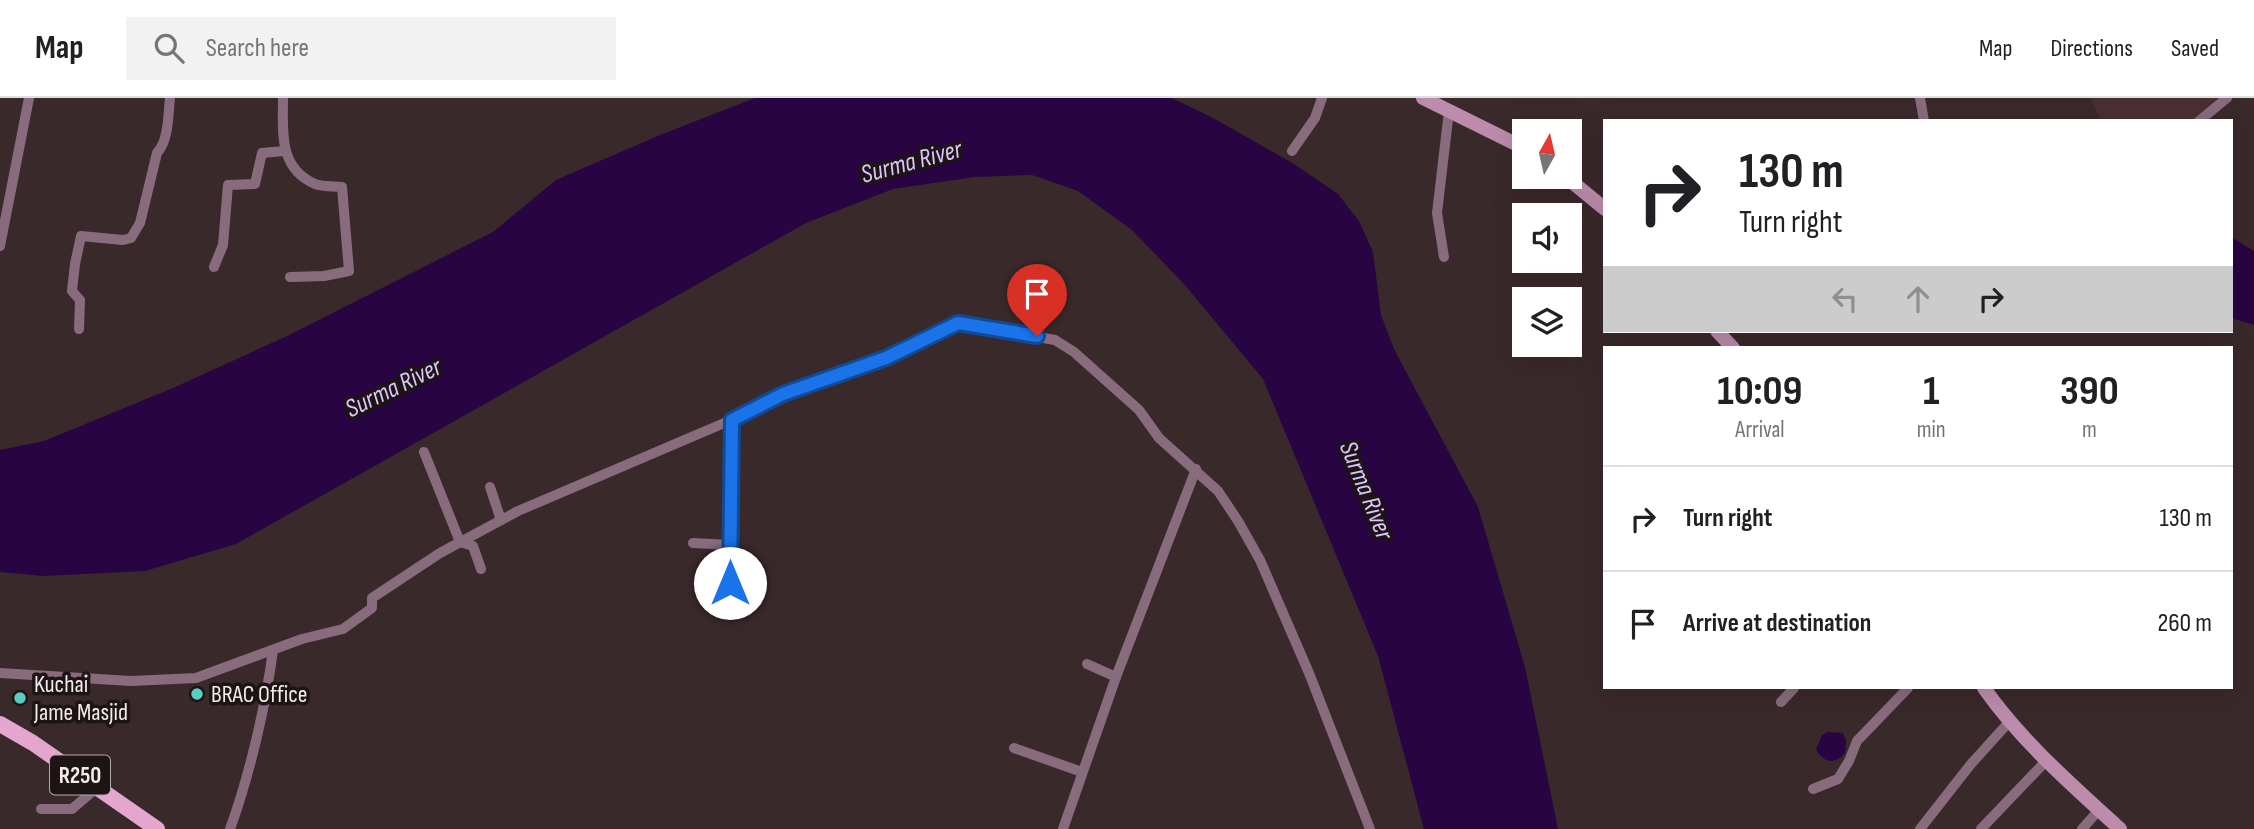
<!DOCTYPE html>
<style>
:root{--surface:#fff;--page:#f2f2f2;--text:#202124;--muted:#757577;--line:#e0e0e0}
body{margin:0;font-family:"Sofia Sans Condensed",sans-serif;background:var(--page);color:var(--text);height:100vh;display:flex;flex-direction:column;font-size:26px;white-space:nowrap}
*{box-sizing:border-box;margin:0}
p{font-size:23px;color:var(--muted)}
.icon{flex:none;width:38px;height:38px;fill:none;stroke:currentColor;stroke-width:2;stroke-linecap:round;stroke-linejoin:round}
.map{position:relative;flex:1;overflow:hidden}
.drawer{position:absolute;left:1603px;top:248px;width:630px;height:343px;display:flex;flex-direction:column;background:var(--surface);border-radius:0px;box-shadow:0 7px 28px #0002}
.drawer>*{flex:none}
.top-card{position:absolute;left:1603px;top:21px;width:630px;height:214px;border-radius:0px;box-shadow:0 7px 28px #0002;background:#fff;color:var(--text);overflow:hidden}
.needle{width:46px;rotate:8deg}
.tools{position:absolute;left:1512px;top:21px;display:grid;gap:14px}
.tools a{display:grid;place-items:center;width:70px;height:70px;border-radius:0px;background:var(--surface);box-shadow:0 7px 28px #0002;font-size:35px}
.pin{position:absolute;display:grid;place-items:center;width:60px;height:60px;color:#fff;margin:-72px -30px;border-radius:50% 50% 50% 0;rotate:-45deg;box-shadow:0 0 7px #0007}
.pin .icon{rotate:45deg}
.me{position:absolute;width:77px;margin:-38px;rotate:0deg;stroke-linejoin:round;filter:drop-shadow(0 0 5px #0008)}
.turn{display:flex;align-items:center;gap:24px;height:147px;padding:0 21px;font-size:32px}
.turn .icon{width:91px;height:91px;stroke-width:2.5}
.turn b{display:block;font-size:49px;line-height:60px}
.lanes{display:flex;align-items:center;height:66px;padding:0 21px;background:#0003;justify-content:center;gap:35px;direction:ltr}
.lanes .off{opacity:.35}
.eta{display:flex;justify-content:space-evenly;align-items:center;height:119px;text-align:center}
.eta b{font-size:42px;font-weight:700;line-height:49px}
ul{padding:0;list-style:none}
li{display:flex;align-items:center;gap:21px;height:105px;padding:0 21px;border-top:2px solid var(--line)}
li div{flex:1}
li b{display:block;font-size:26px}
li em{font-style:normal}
header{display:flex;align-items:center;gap:42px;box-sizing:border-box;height:98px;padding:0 35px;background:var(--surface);border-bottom:2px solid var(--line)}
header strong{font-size:33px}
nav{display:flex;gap:38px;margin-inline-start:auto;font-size:24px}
.search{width:490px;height:63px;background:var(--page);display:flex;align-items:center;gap:18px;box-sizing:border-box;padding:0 24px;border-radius:0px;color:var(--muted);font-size:26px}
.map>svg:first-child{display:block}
</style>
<header>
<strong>Map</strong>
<div class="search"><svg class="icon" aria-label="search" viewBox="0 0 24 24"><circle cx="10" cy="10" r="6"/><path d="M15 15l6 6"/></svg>Search here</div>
<nav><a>Map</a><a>Directions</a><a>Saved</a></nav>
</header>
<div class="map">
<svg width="2254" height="731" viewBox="0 0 2254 731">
<rect width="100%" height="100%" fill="#3a292b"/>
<path fill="#483032" d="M 2091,0 L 2224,0 L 2195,23 L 2101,23 Z"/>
<g fill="#280442">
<path d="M 755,0 L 1172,0 L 1215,21 L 1294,66 L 1338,96 L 1359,123 L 1373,154 L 1381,217 L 1394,251 L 1478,409 L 1525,569 L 1558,731 L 1424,731 L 1378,558 L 1263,281 L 1184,186 L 1132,132 L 1078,93 L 1032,77 L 975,79 L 893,91 L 806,125 L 236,446 L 145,473 L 43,478 L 0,474 L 0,352 L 44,343 L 173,290 L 287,238 L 493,134 L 556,82 L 660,37 Z"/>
<path d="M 2231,139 L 2254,153 L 2254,227 L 2231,220 Z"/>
<path d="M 1828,634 L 1843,635 L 1846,642 L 1845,655 C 1835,667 1823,665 1816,651 L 1822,637 Z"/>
</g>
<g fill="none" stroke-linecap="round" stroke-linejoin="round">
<g stroke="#896b7e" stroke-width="10">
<path d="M 283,0 C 283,33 278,70 315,86 C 323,89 334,88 342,89 L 349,173 L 324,178 L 290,179"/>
<path d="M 1920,0 L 1924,23"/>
<path d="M 2199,23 L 2227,0"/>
<path d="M 1292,53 L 1315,20 L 1322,0"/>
<path d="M 0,148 L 29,0"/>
<path d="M 1444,159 L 1437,115 L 1449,13"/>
<path d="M 214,169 L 223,147 L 228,87 L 255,86 L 262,55 L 284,53"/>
<path d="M 79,231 L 80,202 L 72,193 L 75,166 L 81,138 L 123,142 L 131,140 L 140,125 L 157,55 C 169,42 168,17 170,0"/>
<path d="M 732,322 L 730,485 L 761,488"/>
<path d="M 424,354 L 460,444 L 473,448 L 481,471"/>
<path d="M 490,389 L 501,422"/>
<path d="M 693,445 L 730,447"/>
<path d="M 1087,566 L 1116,579"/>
<path d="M 0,575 L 131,583 L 196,580 L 302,541 L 343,531 L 372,510 L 372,500 L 440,455 L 518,413 L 750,314 L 783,296 L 886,260 L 958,225 L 1055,242 L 1074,254 L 1139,312 L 1159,340 L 1218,393 L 1238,423 L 1260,462 L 1309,575 L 1370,731"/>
<path d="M 1781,604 L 1794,590"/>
<path d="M 1014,650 L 1082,674"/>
<path d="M 1813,691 L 1838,681 L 1849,663 L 1857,643 L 1908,590"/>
<path d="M 41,711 L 72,711 L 93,693"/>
<path d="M 230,731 C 249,679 266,607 273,552"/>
<path d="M 1063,731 L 1116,579 L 1196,371"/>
<path d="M 1920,731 L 1971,666 L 2009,624"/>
<path d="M 1981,731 L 2047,662"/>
<path d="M 2082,731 L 2099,712"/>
</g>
<g stroke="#bd8cac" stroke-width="14">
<path d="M 1423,0 L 1524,50"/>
<path d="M 1566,79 L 1605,111"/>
<path d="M 1717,233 L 1733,250"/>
<path d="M 1984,590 C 2022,644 2072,687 2120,731"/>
</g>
<path stroke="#e4a6cf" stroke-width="16" d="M 0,626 L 33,645 L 157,731"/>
</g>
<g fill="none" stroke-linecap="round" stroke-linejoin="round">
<defs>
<path id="route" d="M 730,485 L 732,322 L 783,296 L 886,260 L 958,225 L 1037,238"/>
</defs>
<use href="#route" stroke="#114b97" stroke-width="18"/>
<use href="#route" stroke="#1a73e8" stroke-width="12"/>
</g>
<g fill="#57cec1" stroke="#1c1415" stroke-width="2.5">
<circle cx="197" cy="596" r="7"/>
<circle cx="20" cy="600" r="7"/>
</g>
<g text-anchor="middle" stroke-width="7" stroke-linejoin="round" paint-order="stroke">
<rect fill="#1c1415" stroke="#b5aaab" stroke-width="2" x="50" y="657.5" width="60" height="39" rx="5"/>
<g font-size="23" font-weight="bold" fill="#f6ebeb">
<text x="80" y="685">R250</text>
</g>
<g font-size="24" fill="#f6ebeb" stroke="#1c1415" text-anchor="start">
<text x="34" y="594">Kuchai<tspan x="34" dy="28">Jame Masjid</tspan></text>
<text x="211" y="604">BRAC Office</text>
</g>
<g font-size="26" font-style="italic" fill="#dec4fd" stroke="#1c1415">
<text transform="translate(911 63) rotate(-15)" y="9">Surma River</text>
<text transform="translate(393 289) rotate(-26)" y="9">Surma River</text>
<text transform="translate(1367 392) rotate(68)" y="9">Surma River</text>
</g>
</g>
</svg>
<div class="tools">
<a><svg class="needle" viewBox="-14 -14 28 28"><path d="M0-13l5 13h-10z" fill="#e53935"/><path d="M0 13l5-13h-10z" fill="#757577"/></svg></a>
<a><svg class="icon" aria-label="sound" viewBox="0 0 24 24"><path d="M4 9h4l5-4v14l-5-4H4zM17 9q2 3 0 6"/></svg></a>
<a><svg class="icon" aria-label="layers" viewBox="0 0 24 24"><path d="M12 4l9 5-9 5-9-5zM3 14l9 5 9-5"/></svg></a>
</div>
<div class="pin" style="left:1037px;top:238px;background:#d93025"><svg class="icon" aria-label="arrive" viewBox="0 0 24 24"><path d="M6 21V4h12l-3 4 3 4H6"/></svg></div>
<svg class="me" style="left:730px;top:485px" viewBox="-20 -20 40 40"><circle r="19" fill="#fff"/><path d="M0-13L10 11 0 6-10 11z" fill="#1a73e8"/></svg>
<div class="top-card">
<div class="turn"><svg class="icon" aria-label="right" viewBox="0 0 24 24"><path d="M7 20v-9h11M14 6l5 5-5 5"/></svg><div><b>130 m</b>Turn right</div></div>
<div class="lanes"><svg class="icon off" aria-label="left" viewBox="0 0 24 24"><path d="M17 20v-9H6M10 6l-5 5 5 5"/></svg><svg class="icon off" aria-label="ahead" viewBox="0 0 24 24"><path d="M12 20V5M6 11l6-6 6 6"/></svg><svg class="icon" aria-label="right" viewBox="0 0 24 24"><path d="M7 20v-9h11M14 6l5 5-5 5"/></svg></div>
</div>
<section class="drawer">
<div class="eta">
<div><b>10:09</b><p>Arrival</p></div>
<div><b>1</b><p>min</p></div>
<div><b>390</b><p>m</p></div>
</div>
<ul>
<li><svg class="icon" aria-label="right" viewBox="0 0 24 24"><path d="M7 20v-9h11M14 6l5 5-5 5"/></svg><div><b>Turn right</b></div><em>130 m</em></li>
<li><svg class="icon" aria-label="arrive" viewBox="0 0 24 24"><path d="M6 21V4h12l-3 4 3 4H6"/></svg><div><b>Arrive at destination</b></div><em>260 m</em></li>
</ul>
</section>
</div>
